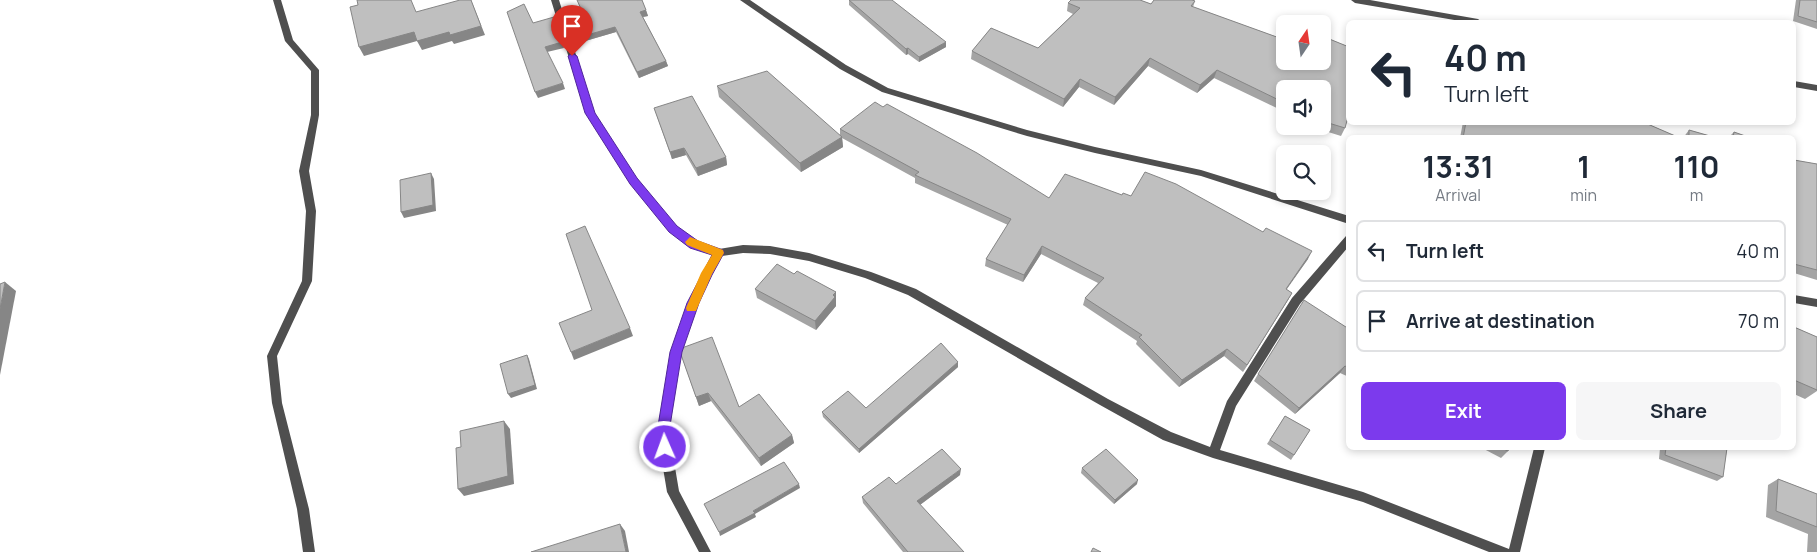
<!DOCTYPE html>
<style>
:root{--surface:#fff;--page:#f6f6f7;--text:#1f2937;--muted:#747a83;--line:#e0e1e3;--accent:#7c3aed}
body{margin:0;font-family:Manrope,sans-serif;background:var(--page);color:var(--text);height:100vh;display:flex;flex-direction:column;font-size:19px;white-space:nowrap}
*{box-sizing:border-box;margin:0}
p{font-size:16px;color:var(--muted)}
.icon{flex:none;width:28px;height:28px;fill:none;stroke:currentColor;stroke-width:2;stroke-linecap:round;stroke-linejoin:round}
.map{position:relative;flex:1;overflow:hidden}
.panel{position:absolute;left:1346px;top:135px;width:450px;height:315px;display:flex;flex-direction:column;background:var(--surface);border-radius:8px;box-shadow:0 2px 8px #0003}
.panel>*{flex:none}
.hud{position:absolute;left:1346px;top:20px;width:450px;height:105px;border-radius:8px;box-shadow:0 2px 8px #0003;background:#fff;color:var(--text);overflow:hidden}
.needle{width:32px;rotate:13deg}
.tools{position:absolute;left:1276px;top:15px;display:grid;gap:10px}
.tools a{display:grid;place-items:center;width:55px;height:55px;border-radius:8px;background:var(--surface);box-shadow:0 2px 8px #0003;font-size:25px}
.pin{position:absolute;display:grid;place-items:center;width:42px;height:42px;color:#fff;margin:-51px -21px;border-radius:50% 50% 50% 0;rotate:-45deg;box-shadow:0 0 5px #0007}
.pin .icon{rotate:45deg}
.me{position:absolute;width:55px;margin:-28px;rotate:358deg;stroke-linejoin:round;filter:drop-shadow(0 0 4px #0008)}
.turn{display:flex;align-items:center;gap:18px;height:105px;padding:0 15px;font-size:22px}
.turn .icon{width:65px;height:65px;stroke-width:2.5}
.turn b{display:block;font-size:35px;line-height:42px}
.eta{display:flex;justify-content:space-evenly;align-items:center;height:85px;text-align:center}
.eta b{font-size:30px;font-weight:700;line-height:35px}
.action{display:flex;gap:10px;margin-top:auto;padding:10px 15px}
.action a{flex:1;height:58px;border-radius:8px;background:var(--accent);color:#fff;font-size:20px;font-weight:700;line-height:58px;text-align:center}
.action a+a{background:var(--page);color:var(--text)}
ul{padding:0;list-style:none}
li{display:flex;align-items:center;gap:15px;height:62px;margin:0 10px 8px;padding:0 5px;border:2px solid var(--line);border-radius:8px}
li div{flex:1}
li b{display:block;font-size:19px}
li em{font-style:normal}
.map>svg:first-child{display:block}
</style>
<div class="map">
<svg width="1817" height="552" viewBox="0 0 1817 552">
<rect width="100%" height="100%" fill="#fff"/>
<g fill="none" stroke-linecap="round" stroke-linejoin="round">
<g fill="#4f4f4f" fill-rule="evenodd">
<path d="M 273,0 L 281,0 L 293,40 L 319,70 L 319,115 L 309,171 L 316,211 L 312,281 L 277,356 L 282,403 L 309,509 L 315,552 L 303,552 L 297,509 L 272,403 L 267,356 L 302,281 L 306,211 L 299,171 L 311,115 L 311,71 L 285,41 Z"/>
<path d="M 551,0 L 559,0 L 594,113 L 636,179 L 676,226 L 697,241 L 719,249 L 743,245 L 770,246 L 809,253 L 871,272 L 916,289 L 1108,399 L 1171,432 L 1210,447 L 1227,401 L 1292,298 L 1346,236 L 1349,235 L 1349,246 L 1300,304 L 1236,406 L 1220,450 L 1363,492 L 1509,549 L 1534,448 L 1545,448 L 1520,552 L 1489,552 L 1363,502 L 1213,458 L 1163,440 L 1100,405 L 908,295 L 865,278 L 809,261 L 770,254 L 743,253 L 722,256 L 711,275 L 698,303 L 681,352 L 669,432 L 679,491 L 711,552 L 699,552 L 667,492 L 657,432 L 671,352 L 688,303 L 713,255 L 691,247 L 670,232 L 630,183 L 586,113 Z"/>
<path d="M 740,0 L 750,0 L 846,65 L 888,88 L 1027,130 L 1095,147 L 1201,170 L 1349,216 L 1349,224 L 1201,176 L 1095,153 L 1027,136 L 882,92 L 840,69 Z"/>
<path d="M 1351,0 L 1370,0 L 1478,19 L 1482,22 L 1466,22 L 1355,3 Z"/>
<path d="M 1794,81 L 1817,85 L 1817,91 L 1794,87 Z"/>
<path d="M 1794,295 L 1817,299 L 1817,307 L 1794,303 Z"/>
</g>
</g>
<g fill="#a4a4a4">
<path d="M 577,0 L 642,0 L 648,16 L 643,17 L 666,61 L 668,66 L 639,78 L 616,32 L 575,44 L 581,9 Z"/>
<path d="M 849,0 L 946,47 L 919,62 L 908,54 L 906,55 L 849,5 Z"/>
<path d="M 1071,0 L 1140,0 L 1151,4 L 1154,0 L 1192,0 L 1195,1 L 1193,7 L 1285,40 L 1285,61 L 1322,61 L 1322,36 L 1349,47 L 1349,113 L 1345,128 L 1341,136 L 1309,126 L 1322,126 L 1322,89 L 1285,89 L 1285,112 L 1214,78 L 1197,93 L 1148,66 L 1114,105 L 1079,87 L 1063,107 L 971,59 L 972,51 L 991,28 L 1038,48 L 1073,14 L 1067,11 L 1068,3 Z"/>
<path d="M 1796,0 L 1817,0 L 1817,29 L 1793,21 Z"/>
<path d="M 717,86 L 840,135 L 840,129 L 883,107 L 1049,198 L 1122,195 L 1308,259 L 1286,289 L 1292,293 L 1288,300 L 1243,372 L 1224,356 L 1179,387 L 1136,344 L 1137,341 L 1083,305 L 1085,298 L 1098,283 L 1041,254 L 1023,282 L 985,266 L 986,259 L 1008,225 L 915,183 L 915,178 L 842,138 L 843,147 L 801,172 L 719,97 Z"/>
<path d="M 654,108 L 726,157 L 727,165 L 698,176 L 686,155 L 672,159 Z"/>
<path d="M 1463,122 L 1643,122 L 1680,138 L 1460,138 Z"/>
<path d="M 1689,130 L 1717,138 L 1683,138 Z"/>
<path d="M 1734,132 L 1751,138 L 1728,138 Z"/>
<path d="M 1794,160 L 1817,164 L 1817,280 L 1794,273 Z"/>
<path d="M 794,274 L 836,292 L 836,306 L 816,330 L 757,298 L 755,289 Z"/>
<path d="M 1794,327 L 1817,337 L 1817,391 L 1805,399 L 1794,394 Z"/>
<path d="M 1349,329 L 1349,377 L 1340,373 L 1295,414 L 1254,381 L 1258,374 Z"/>
<path d="M 679,349 L 739,407 L 792,435 L 794,443 L 761,466 L 711,401 L 699,406 Z"/>
<path d="M 958,362 L 958,367 L 859,453 L 823,417 L 822,412 L 866,408 Z"/>
<path d="M 1285,416 L 1310,430 L 1291,460 L 1267,444 Z"/>
<path d="M 1482,448 L 1509,448 L 1508,451 L 1501,458 Z"/>
<path d="M 1660,448 L 1727,448 L 1723,477 L 1717,481 L 1659,459 Z"/>
<path d="M 1082,468 L 1137,484 L 1114,504 L 1081,473 Z"/>
<path d="M 960,475 L 920,505 L 964,552 L 903,552 L 863,503 L 862,497 L 896,484 Z"/>
<path d="M 1778,479 L 1817,494 L 1817,552 L 1807,552 L 1808,534 L 1766,517 L 1768,485 Z"/>
</g>
<g fill="#868686">
<path d="M 471,0 L 485,35 L 454,44 L 452,41 L 422,50 L 417,41 L 364,56 L 359,47 Z"/>
<path d="M 646,10 L 648,16 L 642,17 L 640,12 Z"/>
<path d="M 556,22 L 564,48 L 547,52 L 545,47 Z"/>
<path d="M 615,27 L 616,32 L 575,44 L 573,39 Z"/>
<path d="M 946,42 L 946,47 L 919,62 L 919,57 Z"/>
<path d="M 908,48 L 908,54 L 906,55 L 906,49 Z"/>
<path d="M 1150,58 L 1148,66 L 1114,105 L 1115,97 Z"/>
<path d="M 666,61 L 668,66 L 639,78 L 637,72 Z"/>
<path d="M 1217,70 L 1214,78 L 1197,93 L 1200,85 Z"/>
<path d="M 1080,79 L 1079,87 L 1063,107 L 1064,99 Z"/>
<path d="M 563,83 L 565,89 L 538,98 L 535,92 Z"/>
<path d="M 842,137 L 843,147 L 801,172 L 800,163 Z"/>
<path d="M 684,148 L 686,155 L 672,159 L 670,152 Z"/>
<path d="M 726,157 L 727,165 L 698,176 L 696,168 Z"/>
<path d="M 431,173 L 434,179 L 436,211 L 404,218 L 401,212 Z"/>
<path d="M 1042,246 L 1041,254 L 1023,282 L 1024,275 Z"/>
<path d="M 1312,251 L 1308,259 L 1282,296 L 1286,289 Z"/>
<path d="M 5,282 L 16,291 L 0,375 L 0,309 Z"/>
<path d="M 836,292 L 836,306 L 816,330 L 815,321 Z"/>
<path d="M 1292,293 L 1288,300 L 1243,372 L 1247,365 Z"/>
<path d="M 630,328 L 633,336 L 574,360 L 571,352 Z"/>
<path d="M 1227,349 L 1224,356 L 1179,387 L 1182,380 Z"/>
<path d="M 527,355 L 529,359 L 537,389 L 511,398 L 508,394 Z"/>
<path d="M 958,362 L 958,367 L 859,453 L 859,449 Z"/>
<path d="M 1345,366 L 1340,373 L 1295,414 L 1299,408 Z"/>
<path d="M 708,393 L 711,401 L 699,406 L 696,397 Z"/>
<path d="M 504,421 L 510,429 L 514,484 L 464,496 L 458,489 Z"/>
<path d="M 792,435 L 794,443 L 761,466 L 759,458 Z"/>
<path d="M 961,469 L 960,475 L 917,507 L 917,501 Z"/>
<path d="M 1138,480 L 1137,484 L 1114,504 L 1115,500 Z"/>
<path d="M 799,484 L 800,488 L 755,514 L 756,517 L 720,536 L 719,532 L 753,511 Z"/>
<path d="M 620,524 L 625,531 L 629,552 L 626,552 Z"/>
</g>
<g fill="#bfbfbf" stroke="#868686">
<path d="M 357,0 L 411,0 L 416,12 L 460,0 L 471,0 L 481,26 L 450,35 L 449,32 L 417,41 L 414,32 L 359,47 L 350,7 L 358,5 Z"/>
<path d="M 577,0 L 642,0 L 646,10 L 640,12 L 666,61 L 637,72 L 615,27 L 573,39 L 565,14 L 581,9 Z"/>
<path d="M 849,0 L 892,0 L 946,42 L 919,57 L 908,48 L 906,49 Z"/>
<path d="M 1071,0 L 1140,0 L 1151,4 L 1154,0 L 1192,0 L 1195,1 L 1191,6 L 1285,40 L 1285,61 L 1322,61 L 1322,36 L 1349,47 L 1349,113 L 1345,128 L 1322,121 L 1322,89 L 1285,89 L 1285,103 L 1217,70 L 1200,85 L 1150,58 L 1115,97 L 1080,79 L 1064,99 L 972,51 L 991,28 L 1038,48 L 1080,8 L 1068,3 Z"/>
<path d="M 1800,0 L 1817,0 L 1817,22 L 1798,16 Z"/>
<path d="M 524,4 L 533,23 L 554,17 L 562,42 L 545,47 L 563,83 L 535,92 L 507,12 Z"/>
<path d="M 767,71 L 842,137 L 800,163 L 717,86 Z"/>
<path d="M 692,96 L 726,157 L 696,168 L 684,148 L 670,152 L 654,108 Z"/>
<path d="M 875,102 L 883,107 L 887,104 L 977,153 L 1049,198 L 1065,174 L 1122,195 L 1123,193 L 1131,196 L 1145,172 L 1176,184 L 1263,232 L 1266,228 L 1312,251 L 1286,289 L 1292,293 L 1247,365 L 1227,349 L 1182,380 L 1139,337 L 1142,335 L 1085,298 L 1104,278 L 1042,246 L 1024,275 L 986,259 L 1011,219 L 915,175 L 919,172 L 840,129 Z"/>
<path d="M 1466,122 L 1643,122 L 1680,138 L 1463,138 Z"/>
<path d="M 1689,130 L 1717,138 L 1689,138 Z"/>
<path d="M 1734,132 L 1751,138 L 1733,138 Z"/>
<path d="M 1794,160 L 1817,164 L 1817,270 L 1794,264 Z"/>
<path d="M 431,173 L 433,205 L 401,212 L 400,180 Z"/>
<path d="M 585,226 L 630,328 L 571,352 L 559,323 L 592,310 L 566,234 Z"/>
<path d="M 777,264 L 794,274 L 797,271 L 836,292 L 833,295 L 835,297 L 815,321 L 755,289 Z"/>
<path d="M 5,282 L 0,309 L 0,284 Z"/>
<path d="M 1304,300 L 1349,329 L 1349,368 L 1345,366 L 1299,408 L 1258,374 Z"/>
<path d="M 1794,327 L 1817,337 L 1817,390 L 1794,380 Z"/>
<path d="M 712,337 L 739,407 L 759,394 L 792,435 L 759,458 L 708,393 L 696,397 L 679,349 Z"/>
<path d="M 941,343 L 958,362 L 859,449 L 822,412 L 848,391 L 866,408 Z"/>
<path d="M 527,355 L 535,385 L 508,394 L 500,364 Z"/>
<path d="M 1285,416 L 1310,430 L 1294,455 L 1270,440 Z"/>
<path d="M 504,421 L 508,476 L 458,489 L 456,448 L 461,447 L 460,431 Z"/>
<path d="M 1501,448 L 1509,448 L 1508,451 Z"/>
<path d="M 1666,448 L 1727,448 L 1723,477 L 1665,455 Z"/>
<path d="M 942,449 L 961,469 L 917,501 L 964,552 L 908,552 L 862,497 L 889,477 L 896,484 Z"/>
<path d="M 1106,449 L 1138,480 L 1115,500 L 1082,468 Z"/>
<path d="M 784,462 L 799,484 L 753,511 L 755,513 L 719,532 L 704,504 Z"/>
<path d="M 1778,479 L 1817,494 L 1817,527 L 1776,511 Z"/>
<path d="M 620,524 L 626,552 L 531,552 Z"/>
<path d="M 1093,548 L 1101,552 L 1091,552 Z"/>
</g>
<path fill="#7c3aed" stroke="#51269a" d="M 572,53 L 577,56 L 595,113 L 637,178 L 677,226 L 698,241 L 723,250 L 724,253 L 712,275 L 699,303 L 682,352 L 669,432 L 672,447 L 670,451 L 665,453 L 661,451 L 657,432 L 670,352 L 687,303 L 712,255 L 690,248 L 669,232 L 630,184 L 585,113 L 568,56 Z"/>
<path fill="#f59e0b" d="M 690,237 L 723,250 L 724,253 L 712,274 L 696,311 L 687,311 L 686,308 L 701,273 L 712,255 L 687,245 L 685,242 Z"/>
</svg>
<div class="tools">
<a><svg class="needle" viewBox="-14 -14 28 28"><path d="M0-13l5 13h-10z" fill="#e53935"/><path d="M0 13l5-13h-10z" fill="#747a83"/></svg></a>
<a><svg class="icon" aria-label="sound" viewBox="0 0 24 24"><path d="M4 9h4l5-4v14l-5-4H4zM17 9q2 3 0 6"/></svg></a>
<a><svg class="icon" aria-label="search" viewBox="0 0 24 24"><circle cx="10" cy="10" r="6"/><path d="M15 15l6 6"/></svg></a>
</div>
<div class="pin" style="left:572px;top:56px;background:#d93025"><svg class="icon" aria-label="arrive" viewBox="0 0 24 24"><path d="M6 21V4h12l-3 4 3 4H6"/></svg></div>
<svg class="me" style="left:665px;top:447px" viewBox="-20 -20 40 40"><circle r="17" fill="#7c3aed" stroke="#fff" stroke-width="3"/><path d="M0-11L8 9 0 5-8 9z" fill="#fff"/></svg>
<div class="hud">
<div class="turn"><svg class="icon" aria-label="left" viewBox="0 0 24 24"><path d="M17 20v-9H6M10 6l-5 5 5 5"/></svg><div><b>40 m</b>Turn left</div></div>
</div>
<section class="panel">
<div class="eta">
<div><b>13:31</b><p>Arrival</p></div>
<div><b>1</b><p>min</p></div>
<div><b>110</b><p>m</p></div>
</div>
<ul>
<li><svg class="icon" aria-label="left" viewBox="0 0 24 24"><path d="M17 20v-9H6M10 6l-5 5 5 5"/></svg><div><b>Turn left</b></div><em>40 m</em></li>
<li><svg class="icon" aria-label="arrive" viewBox="0 0 24 24"><path d="M6 21V4h12l-3 4 3 4H6"/></svg><div><b>Arrive at destination</b></div><em>70 m</em></li>
</ul>
<div class="action"><a>Exit</a><a>Share</a></div>
</section>
</div>
